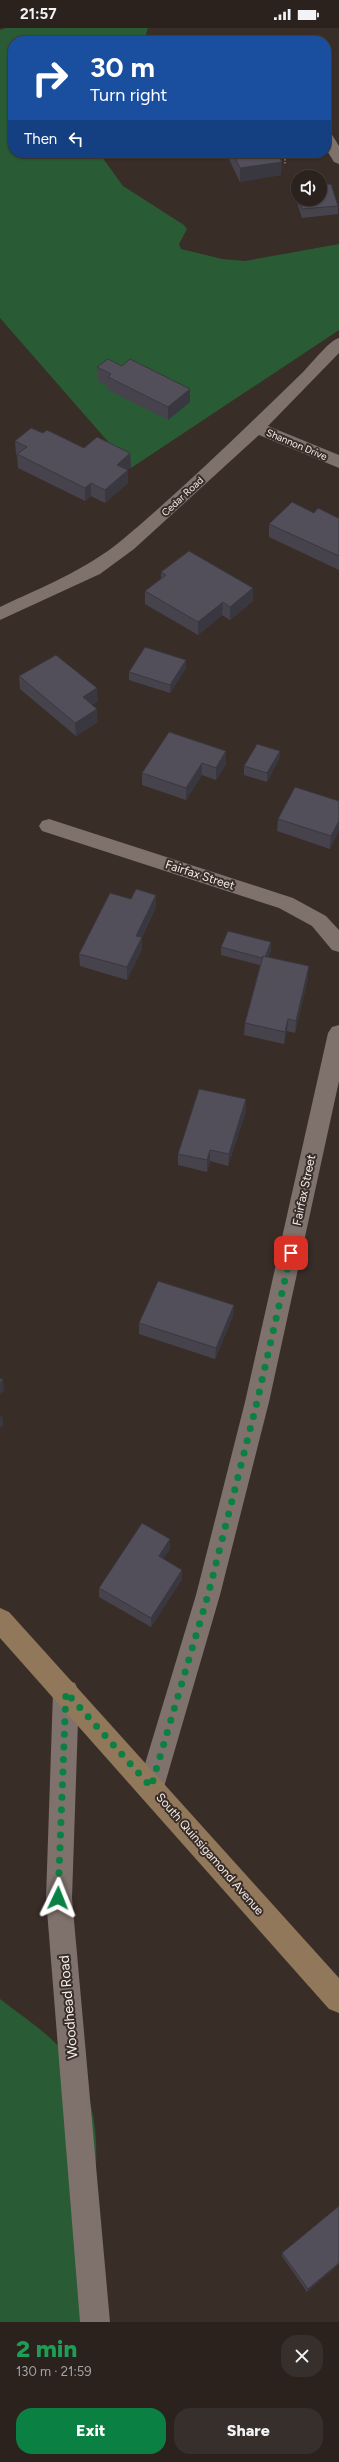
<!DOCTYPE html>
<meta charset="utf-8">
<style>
:root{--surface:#2b221e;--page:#372f2b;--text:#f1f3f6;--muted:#a6a4a4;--line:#473f3c;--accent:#0b8043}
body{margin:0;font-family:Figtree,sans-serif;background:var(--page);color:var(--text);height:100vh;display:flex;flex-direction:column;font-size:15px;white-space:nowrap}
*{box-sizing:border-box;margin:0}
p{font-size:13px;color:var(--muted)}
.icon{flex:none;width:22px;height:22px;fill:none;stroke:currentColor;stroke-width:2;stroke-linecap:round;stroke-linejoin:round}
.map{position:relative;height:2294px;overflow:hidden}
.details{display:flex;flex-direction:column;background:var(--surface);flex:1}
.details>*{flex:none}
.top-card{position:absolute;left:8px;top:8px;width:323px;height:122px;border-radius:16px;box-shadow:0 1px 3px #0004,0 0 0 1px var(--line);background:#1a4fa0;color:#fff;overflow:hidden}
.tools{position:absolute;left:291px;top:142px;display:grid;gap:8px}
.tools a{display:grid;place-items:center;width:36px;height:36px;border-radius:50%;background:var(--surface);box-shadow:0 1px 3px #0004,0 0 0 1px var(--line);font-size:20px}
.pin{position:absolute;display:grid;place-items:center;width:34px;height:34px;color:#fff;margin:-17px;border-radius:8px;box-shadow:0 2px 6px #0006}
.me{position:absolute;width:44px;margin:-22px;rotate:2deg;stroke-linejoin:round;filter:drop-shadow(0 0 3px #0008)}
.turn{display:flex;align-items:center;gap:14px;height:84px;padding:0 16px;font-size:18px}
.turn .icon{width:52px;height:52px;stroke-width:2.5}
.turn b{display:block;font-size:28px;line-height:34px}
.then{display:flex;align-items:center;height:38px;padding:0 16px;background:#0003;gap:8px;font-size:15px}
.round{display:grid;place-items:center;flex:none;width:42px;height:42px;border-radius:16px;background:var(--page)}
.summary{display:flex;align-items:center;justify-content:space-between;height:68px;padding:0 16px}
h1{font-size:24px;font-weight:800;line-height:30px;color:#1e9e55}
.button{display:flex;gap:8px;margin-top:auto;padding:8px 16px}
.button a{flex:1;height:46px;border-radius:16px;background:var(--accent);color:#fff;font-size:16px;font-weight:800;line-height:46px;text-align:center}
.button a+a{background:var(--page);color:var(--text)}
.status{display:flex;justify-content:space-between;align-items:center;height:28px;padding:0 20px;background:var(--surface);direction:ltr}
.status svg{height:11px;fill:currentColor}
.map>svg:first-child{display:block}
</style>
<div class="status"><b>21:57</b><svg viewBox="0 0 49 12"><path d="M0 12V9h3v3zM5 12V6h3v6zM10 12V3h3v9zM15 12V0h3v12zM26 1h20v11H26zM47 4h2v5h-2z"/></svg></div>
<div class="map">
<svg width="339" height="2294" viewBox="0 0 339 2294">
<rect width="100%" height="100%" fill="#392d28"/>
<g fill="#295c34">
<path d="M 6,0 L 148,0 L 146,6 L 150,13 L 13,13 L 13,125 L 99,125 L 123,158 L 184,197 L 187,201 L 179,216 L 181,221 L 222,231 L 245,233 L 339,216 L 339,302 L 131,440 L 0,290 L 0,2 Z"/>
<path d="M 0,1971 C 23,1989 49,2005 67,2028 C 105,2076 97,2138 92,2194 C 89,2227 87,2261 84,2294 L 0,2294 Z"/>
</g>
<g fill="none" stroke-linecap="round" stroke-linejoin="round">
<path stroke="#726763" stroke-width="2" stroke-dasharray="1.5 1.5" stroke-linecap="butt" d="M 285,125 L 285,137"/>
<g fill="#7f716b" fill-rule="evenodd">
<path d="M 326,103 L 331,105 L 339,118 L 339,136 L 334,134 L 326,121 Z"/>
<path d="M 339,310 L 339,325 L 268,398 L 339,427 L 339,440 L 259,407 L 134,521 L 100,546 L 0,592 L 0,579 C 42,559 86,542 122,512 C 184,460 242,403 300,347 C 310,338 328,313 339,310 Z"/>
<path d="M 49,791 L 293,870 L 326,888 L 339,902 L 339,924 L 332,922 L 312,898 L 279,880 L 42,803 L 39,798 L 42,793 Z"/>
<path d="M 339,997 L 339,1053 L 269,1374 L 220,1567 L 164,1759 L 160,1768 L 151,1772 L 142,1768 L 138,1759 L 196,1567 L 245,1374 L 328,1005 L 332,999 Z"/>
<path d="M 66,1652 L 75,1655 L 79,1664 L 72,1870 L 110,2294 L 80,2294 L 46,1870 L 53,1664 L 57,1655 Z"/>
</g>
<path fill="#91785a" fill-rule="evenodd" d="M 0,1580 L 9,1584 L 339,1950 L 339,1985 L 329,1981 L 0,1610 Z"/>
</g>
<g fill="#47434d">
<path d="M 226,125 L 277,125 L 281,147 L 240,154 Z"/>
<path d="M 295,159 L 298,159 L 298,171 L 320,171 L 338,178 L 338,186 L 302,190 L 295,168 Z"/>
<path d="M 122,338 L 190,361 L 190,374 L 168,392 L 108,362 L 108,358 L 98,353 L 97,339 Z"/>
<path d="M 43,405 L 84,420 L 130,425 L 131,438 L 127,442 L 128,442 L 128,455 L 105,475 L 91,468 L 85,473 L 18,440 L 17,427 L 16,426 L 15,413 Z"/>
<path d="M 314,485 L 338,490 L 339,489 L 339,542 L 269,509 L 269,496 Z"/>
<path d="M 161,544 L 253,573 L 230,592 L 222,587 L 198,607 L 145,576 L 145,563 L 161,551 Z"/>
<path d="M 186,632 L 186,640 L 170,665 L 129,652 L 129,644 Z"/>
<path d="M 19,648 L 98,673 L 92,677 L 98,694 L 76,708 L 20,661 Z"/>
<path d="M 226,723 L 226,736 L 216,752 L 202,747 L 186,772 L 142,757 L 142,745 Z"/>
<path d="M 280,723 L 279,731 L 267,754 L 244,747 L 244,738 Z"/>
<path d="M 339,773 L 330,821 L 277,803 L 278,791 Z"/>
<path d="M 156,879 L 142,909 L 142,921 L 127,952 L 80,938 L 79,926 Z"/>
<path d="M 221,919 L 271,922 L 268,930 L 308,950 L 295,1005 L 287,1003 L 284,1016 L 244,1007 L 245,995 L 260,937 L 221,927 Z"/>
<path d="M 246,1071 L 246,1083 L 228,1138 L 210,1133 L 207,1144 L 178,1137 L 178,1126 Z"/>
<path d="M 234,1277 L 233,1288 L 215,1331 L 139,1306 L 139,1295 Z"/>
<path d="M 170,1521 L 163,1531 L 182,1551 L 151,1599 L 99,1569 L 99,1560 Z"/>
<path d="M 339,2178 L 339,2236 L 307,2264 L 282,2228 L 282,2225 Z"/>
</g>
<g fill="#39373f">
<path d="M 282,134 L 281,147 L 240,154 L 240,140 Z"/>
<path d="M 190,361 L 190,374 L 168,392 L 168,379 Z"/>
<path d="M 130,425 L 131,438 L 117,450 L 117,437 Z"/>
<path d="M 128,442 L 128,455 L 105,475 L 105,462 Z"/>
<path d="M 91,455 L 91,468 L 85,473 L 85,460 Z"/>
<path d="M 253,560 L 253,573 L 230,592 L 230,579 Z"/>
<path d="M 223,574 L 222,587 L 198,607 L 198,594 Z"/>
<path d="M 186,632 L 186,640 L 170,665 L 170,657 Z"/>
<path d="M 97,660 L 98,673 L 84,682 L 83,669 Z"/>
<path d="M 97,681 L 98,694 L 76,708 L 75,695 Z"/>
<path d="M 226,723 L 226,736 L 216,752 L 216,740 Z"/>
<path d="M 280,723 L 279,731 L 267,754 L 267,745 Z"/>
<path d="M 202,735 L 202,747 L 186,772 L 186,760 Z"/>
<path d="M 339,793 L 339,803 L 330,821 L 331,808 Z"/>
<path d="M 156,867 L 156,879 L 136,920 L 136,908 Z"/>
<path d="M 142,909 L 142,921 L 127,952 L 127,939 Z"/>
<path d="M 271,914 L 271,922 L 264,938 L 265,930 Z"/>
<path d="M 309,938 L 308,950 L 295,1005 L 296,993 Z"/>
<path d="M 288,991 L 287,1003 L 284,1016 L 285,1004 Z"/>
<path d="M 246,1071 L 246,1083 L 228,1138 L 229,1126 Z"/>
<path d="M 210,1122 L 210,1133 L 207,1144 L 207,1132 Z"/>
<path d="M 234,1277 L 233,1288 L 215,1331 L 216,1320 Z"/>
<path d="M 3,1352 L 4,1363 L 0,1366 L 0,1355 Z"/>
<path d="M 2,1387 L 4,1397 L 0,1400 L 0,1389 Z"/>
<path d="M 170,1511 L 170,1521 L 159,1537 L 159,1528 Z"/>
<path d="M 182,1542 L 182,1551 L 151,1599 L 151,1590 Z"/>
<path d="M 339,2235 L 339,2236 L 307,2264 L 308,2261 Z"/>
</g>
<g fill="#524e5a" stroke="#39373f">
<path d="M 233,125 L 277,125 L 282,134 L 240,140 Z"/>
<path d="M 331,156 L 338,178 L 302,181 L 299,171 L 320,171 L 320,157 Z"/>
<path d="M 295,159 L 298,159 L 298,168 Z"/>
<path d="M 108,331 L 122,338 L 130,331 L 190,361 L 168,379 L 108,349 L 111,346 L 97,339 Z"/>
<path d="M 31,400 L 43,405 L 47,402 L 84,420 L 97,409 L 130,425 L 117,437 L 128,442 L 105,462 L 91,455 L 85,460 L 17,426 L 27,419 L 15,413 Z"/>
<path d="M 292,474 L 314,485 L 318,480 L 338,490 L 339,489 L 339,528 L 269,496 Z"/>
<path d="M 189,523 L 253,560 L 230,579 L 223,574 L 198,594 L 145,563 L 166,547 L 161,544 Z"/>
<path d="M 145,619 L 186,632 L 170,657 L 129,644 Z"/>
<path d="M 56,627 L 97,660 L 83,669 L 97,681 L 75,695 L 19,648 Z"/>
<path d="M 169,704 L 226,723 L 216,740 L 202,735 L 186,760 L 142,745 Z"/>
<path d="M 257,716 L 280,723 L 267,745 L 244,738 Z"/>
<path d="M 295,759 L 339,773 L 339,793 L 331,808 L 278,791 Z"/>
<path d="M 136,861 L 156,867 L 136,908 L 142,909 L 127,939 L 79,926 L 110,865 L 131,871 Z"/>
<path d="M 228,903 L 271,914 L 265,929 L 263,928 L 262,930 L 221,919 Z"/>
<path d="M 263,928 L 309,938 L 296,993 L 288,991 L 285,1004 L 245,995 Z"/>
<path d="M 199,1061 L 246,1071 L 229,1126 L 210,1122 L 207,1132 L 178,1126 Z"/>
<path d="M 158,1253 L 234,1277 L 216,1320 L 139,1295 Z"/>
<path d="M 0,1350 L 3,1352 L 0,1355 Z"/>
<path d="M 142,1495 L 170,1511 L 159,1528 L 182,1542 L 151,1590 L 99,1560 Z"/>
<path d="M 339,2178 L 339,2235 L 308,2261 L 282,2225 Z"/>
</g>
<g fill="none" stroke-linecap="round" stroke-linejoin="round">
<path stroke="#0b8043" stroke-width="7" stroke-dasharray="0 12.6" d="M 58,1870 L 66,1664 L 151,1759 L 208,1567 L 257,1374 L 291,1225"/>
</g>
<g text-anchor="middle" stroke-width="4" stroke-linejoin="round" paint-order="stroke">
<g font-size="10" fill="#f6eeeb" stroke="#392d28">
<text transform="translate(297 416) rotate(23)" y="4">Shannon Drive</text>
<text transform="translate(182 468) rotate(-43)" y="4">Cedar Road</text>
</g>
<g font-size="12" fill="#f6eeeb" stroke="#392d28">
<text transform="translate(200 847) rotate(18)" y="4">Fairfax Street</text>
<text transform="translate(304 1162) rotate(-78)" y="4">Fairfax Street</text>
<text transform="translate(210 1826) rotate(49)" y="4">South Quinsigamond Avenue</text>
</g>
<g font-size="14" fill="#f6eeeb" stroke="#392d28">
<text transform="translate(68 1979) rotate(-95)" y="5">Woodhead Road</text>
</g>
</g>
</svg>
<div class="tools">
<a><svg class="icon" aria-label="sound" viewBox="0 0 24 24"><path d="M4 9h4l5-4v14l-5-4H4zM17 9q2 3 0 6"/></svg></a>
</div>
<div class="pin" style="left:291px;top:1225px;background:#d93025"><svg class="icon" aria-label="arrive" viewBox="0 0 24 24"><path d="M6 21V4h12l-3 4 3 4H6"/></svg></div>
<svg class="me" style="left:58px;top:1870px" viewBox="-20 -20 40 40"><path d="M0-17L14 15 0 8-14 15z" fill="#0b8043" stroke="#fff" stroke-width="4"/></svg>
<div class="top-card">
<div class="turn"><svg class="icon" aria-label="right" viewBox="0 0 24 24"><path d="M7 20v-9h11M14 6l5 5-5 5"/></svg><div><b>30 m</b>Turn right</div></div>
<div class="then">Then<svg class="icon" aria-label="left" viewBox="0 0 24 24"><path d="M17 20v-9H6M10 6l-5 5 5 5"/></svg></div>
</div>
</div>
<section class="details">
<div class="summary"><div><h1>2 min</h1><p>130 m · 21:59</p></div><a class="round"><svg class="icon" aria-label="close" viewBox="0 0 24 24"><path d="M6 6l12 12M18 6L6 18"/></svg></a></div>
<div class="button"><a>Exit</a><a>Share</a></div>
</section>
